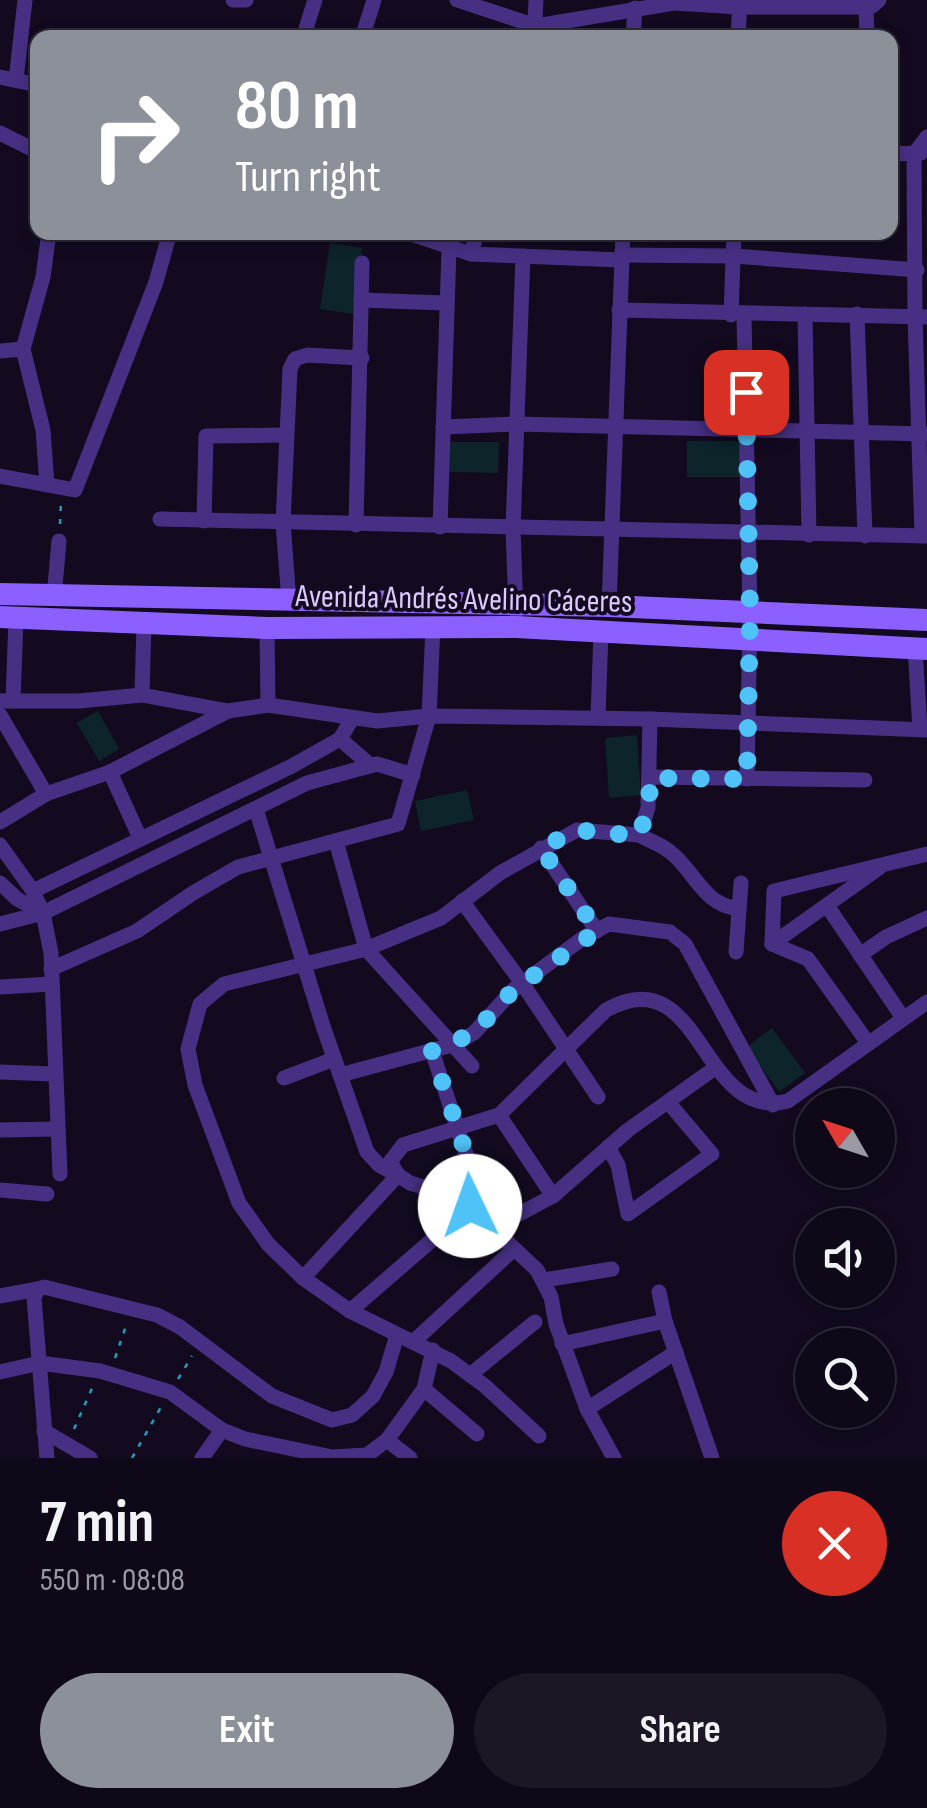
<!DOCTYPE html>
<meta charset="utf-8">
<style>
:root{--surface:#0e0818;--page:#1c1625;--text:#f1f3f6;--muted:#9b9aa2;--line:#2e2937;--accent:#8c9099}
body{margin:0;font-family:"Sofia Sans Condensed",sans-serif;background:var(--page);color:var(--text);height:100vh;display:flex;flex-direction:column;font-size:38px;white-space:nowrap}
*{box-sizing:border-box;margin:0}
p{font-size:32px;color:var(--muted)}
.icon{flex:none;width:55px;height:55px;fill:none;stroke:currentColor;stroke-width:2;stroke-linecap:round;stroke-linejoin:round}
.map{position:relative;height:1458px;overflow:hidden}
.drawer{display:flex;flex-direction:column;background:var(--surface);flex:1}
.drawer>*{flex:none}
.top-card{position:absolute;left:30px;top:30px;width:868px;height:210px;border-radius:20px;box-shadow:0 5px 15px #0003,0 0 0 2px var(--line);background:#8c9099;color:#fff;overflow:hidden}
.needle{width:65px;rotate:309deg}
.controls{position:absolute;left:795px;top:1088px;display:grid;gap:20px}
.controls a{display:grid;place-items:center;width:100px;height:100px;border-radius:50%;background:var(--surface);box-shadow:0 5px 15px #0003,0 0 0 2px var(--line);font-size:50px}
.pin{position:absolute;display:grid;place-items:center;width:85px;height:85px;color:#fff;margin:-42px;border-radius:20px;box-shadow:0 5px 15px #0006}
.me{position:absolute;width:110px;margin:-55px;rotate:357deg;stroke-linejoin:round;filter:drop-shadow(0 0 8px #0008)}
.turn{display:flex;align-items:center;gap:35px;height:210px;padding:0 40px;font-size:45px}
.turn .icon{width:130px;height:130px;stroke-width:2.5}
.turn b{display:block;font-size:70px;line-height:85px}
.round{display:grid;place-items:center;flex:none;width:105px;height:105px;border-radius:52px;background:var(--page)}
.summary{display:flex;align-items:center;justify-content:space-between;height:170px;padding:0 40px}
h1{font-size:60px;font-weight:700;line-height:75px}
.primary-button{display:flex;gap:20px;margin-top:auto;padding:20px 40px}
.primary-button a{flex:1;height:115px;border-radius:60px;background:var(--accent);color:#fff;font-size:40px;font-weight:700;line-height:115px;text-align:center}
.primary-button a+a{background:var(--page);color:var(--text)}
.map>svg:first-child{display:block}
</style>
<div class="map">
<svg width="927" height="1458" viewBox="0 0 927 1458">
<rect width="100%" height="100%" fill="#130a20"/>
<g fill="#0c242a">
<path d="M 330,243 L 362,248 L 353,314 L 320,309 Z"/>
<rect x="687" y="441" width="55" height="36"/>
<path d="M 450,442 L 499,442 L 498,473 L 449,472 Z"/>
<path d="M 98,711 L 119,749 L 99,761 L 77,723 Z"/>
<path d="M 637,735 L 641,795 L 609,798 L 605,738 Z"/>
<path d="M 467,790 L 474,820 L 421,831 L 415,801 Z"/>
<path d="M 772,1028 L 805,1073 L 779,1092 L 747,1047 Z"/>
</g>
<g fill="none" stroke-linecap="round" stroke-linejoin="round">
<g stroke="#209fbc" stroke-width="2.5" stroke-dasharray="5 8" stroke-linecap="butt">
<path d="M 60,524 L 61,502"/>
<path d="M 115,1358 L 127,1323"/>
<path d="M 178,1379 L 192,1356"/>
<path d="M 74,1429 L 93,1386"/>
<path d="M 132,1458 L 161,1407"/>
</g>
<g stroke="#473084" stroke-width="15">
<path d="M 233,0 L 246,0"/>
<path d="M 457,0 L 536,26 L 674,3 L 739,7 L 866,7 L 872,6 L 879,0"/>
<path d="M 866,7 L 867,38"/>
<path d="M 303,38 L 315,0"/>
<path d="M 362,38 L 374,0"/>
<path d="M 534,38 L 536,0"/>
<path d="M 633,38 L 635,8"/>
<path d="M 738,38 L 740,0"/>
<path d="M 0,77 L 38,85"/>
<path d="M 16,80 L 25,0"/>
<path d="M 0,133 L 38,152"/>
<path d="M 890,154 L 921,153"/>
<path d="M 405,232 L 471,254 L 621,260"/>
<path d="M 471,254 L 477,232"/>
<path d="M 622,255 L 734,256 L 917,270"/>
<path d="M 361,300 L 445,303"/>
<path d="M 619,310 L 927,317"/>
<path d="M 805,314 L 809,535"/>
<path d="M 857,314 L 865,536"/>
<path d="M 731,315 L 734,232"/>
<path d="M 744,315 L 750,614 L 747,779"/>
<path d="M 0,351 L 23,349"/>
<path d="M 443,427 L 517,424 L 927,434"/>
<path d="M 0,476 L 75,490 L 156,282 L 170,232"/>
<path d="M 47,485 L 43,430 L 23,349 L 43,277 L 49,232"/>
<path d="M 160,519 L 927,536"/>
<path d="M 204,521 L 206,436 L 286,435"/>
<path d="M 356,525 L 362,263"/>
<path d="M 440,527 L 449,249"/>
<path d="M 922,536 L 915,316 L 914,154 L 927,137"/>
<path d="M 54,597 L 59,541"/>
<path d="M 289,601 L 283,523 L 290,369 L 295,359 L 307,355 L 362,358"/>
<path d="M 609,606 L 623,232"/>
<path d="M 516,612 L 513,529 L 523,256"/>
<path d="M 267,628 L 268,705"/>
<path d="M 915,648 L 920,729"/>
<path d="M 142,695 L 144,624"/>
<path d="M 0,701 L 79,701 L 142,695 L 228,711 L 268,705 L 377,721 L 429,716 L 650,719 L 927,730"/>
<path d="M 13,701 L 16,619"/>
<path d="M 0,715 L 46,794"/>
<path d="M 598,718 L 601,631"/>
<path d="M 340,739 L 370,765"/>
<path d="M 110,772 L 140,838"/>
<path d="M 651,777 L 865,780"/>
<path d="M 256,809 L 323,1026 L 367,1152 L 379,1165 L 398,1175 L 303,1278"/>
<path d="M 0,822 L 46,794 L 110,772 L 228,711"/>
<path d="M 639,835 C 648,840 660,844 669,851 C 693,868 704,907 738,908"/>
<path d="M 336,841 L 366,949 L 472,1066"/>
<path d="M 0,845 L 33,891 L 43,913 L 51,953 L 60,1174"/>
<path d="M 541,848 L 597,931"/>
<path d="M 0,883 L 17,899 L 43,913"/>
<path d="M 33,891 L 290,767 L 340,739 L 352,719"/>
<path d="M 462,901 L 522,983 L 598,1097"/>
<path d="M 828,907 L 903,1018"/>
<path d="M 0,924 L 43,913 L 307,783 L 377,764 L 413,775"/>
<path d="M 772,944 L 774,891 L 927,854"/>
<path d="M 772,944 L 808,959 L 868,1043"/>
<path d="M 772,944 L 879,868"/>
<path d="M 736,952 L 741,883"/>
<path d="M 860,955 L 886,937 L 927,918"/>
<path d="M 51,969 L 137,931 L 193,893 L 238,867 L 398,824 L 429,716 L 433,627"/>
<path d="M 0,987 L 51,984"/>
<path d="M 0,1072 L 54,1074"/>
<path d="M 340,1075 L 452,1045 L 474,1033 L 513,990 L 583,938 L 609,924 L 670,932 L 685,944 L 773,1105"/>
<path d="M 284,1078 L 334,1059"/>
<path d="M 499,1115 L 553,1196"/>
<path d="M 0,1130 L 56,1129"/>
<path d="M 608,1147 L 618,1165 L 628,1214 L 712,1154 L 668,1102"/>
<path d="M 0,1190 L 47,1194"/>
<path d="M 491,1229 L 553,1196 L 628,1130 L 715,1068"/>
<path d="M 544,1280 L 612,1269"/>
<path d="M 659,1292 L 665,1321 L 712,1458"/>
<path d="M 0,1296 L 38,1289"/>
<path d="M 350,1311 L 470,1207 L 474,1178 L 432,1051"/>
<path d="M 413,1342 L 514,1249"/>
<path d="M 562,1344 L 665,1321"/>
<path d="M 0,1372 L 40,1363 L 100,1371 L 170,1392 L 222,1430 L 245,1439 L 332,1457 L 367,1455 L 387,1440 L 424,1389 L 433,1350"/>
<path d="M 470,1375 L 535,1322"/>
<path d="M 424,1389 L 477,1434"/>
<path d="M 587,1409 L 676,1352"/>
<path d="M 44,1431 L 90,1458"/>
<path d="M 539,1436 L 485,1386 L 451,1361 L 350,1311 L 303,1278 L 268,1244 L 239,1203 L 195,1085 L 188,1049 L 200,1004 L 224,984 L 366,949 L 441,918 L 500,873 L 577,830 L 639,835 L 648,808 L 650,719"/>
<path d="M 387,1440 L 410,1458"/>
<path d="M 47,1458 L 34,1298 L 38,1289 L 44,1287 L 157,1315 L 180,1327 L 272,1396 L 332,1420 L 352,1415 L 373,1396 L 386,1372 L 397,1335"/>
<path d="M 202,1458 L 222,1430"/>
<path d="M 614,1458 L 587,1409 L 556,1324 L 551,1297 L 537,1270 L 470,1207 L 449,1195 L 410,1183 L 398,1175 L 390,1162 L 403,1145 L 499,1115 L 606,1010 C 703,956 699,1123 788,1101 L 927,1002"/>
</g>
<g stroke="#8b60ff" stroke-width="22">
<path d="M 0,594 L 609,606 L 927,620"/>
<path d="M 0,617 L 267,628 L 516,627 L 927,649"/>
</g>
</g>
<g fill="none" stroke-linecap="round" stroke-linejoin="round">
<path stroke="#4fc3f7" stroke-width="18" stroke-dasharray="0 32.4" d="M 470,1206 L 474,1178 L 432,1051 L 474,1033 L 513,990 L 597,931 L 541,848 L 577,830 L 639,836 L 648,808 L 651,778 L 747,779 L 750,614 L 746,392"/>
</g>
<g text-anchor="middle" stroke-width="8" stroke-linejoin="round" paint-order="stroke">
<g font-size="32" fill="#dcc9ff" stroke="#130a20">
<text transform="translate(464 598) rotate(1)" y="11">Avenida Andrés Avelino Cáceres</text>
</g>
</g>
</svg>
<div class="controls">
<a><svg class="needle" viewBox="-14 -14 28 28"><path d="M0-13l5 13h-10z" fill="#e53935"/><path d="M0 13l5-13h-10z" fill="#9b9aa2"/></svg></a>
<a><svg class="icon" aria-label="sound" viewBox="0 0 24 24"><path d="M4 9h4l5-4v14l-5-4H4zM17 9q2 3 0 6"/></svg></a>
<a><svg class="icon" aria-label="search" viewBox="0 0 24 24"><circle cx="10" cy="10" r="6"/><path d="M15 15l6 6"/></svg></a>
</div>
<div class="pin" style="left:746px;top:392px;background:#d93025"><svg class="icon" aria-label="arrive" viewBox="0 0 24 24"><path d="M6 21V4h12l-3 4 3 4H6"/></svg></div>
<svg class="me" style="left:470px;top:1206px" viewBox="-20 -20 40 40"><circle r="19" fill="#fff"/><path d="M0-13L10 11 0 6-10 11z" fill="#4fc3f7"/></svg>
<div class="top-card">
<div class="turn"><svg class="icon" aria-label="right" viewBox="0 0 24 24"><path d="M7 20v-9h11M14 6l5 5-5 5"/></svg><div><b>80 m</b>Turn right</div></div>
</div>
</div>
<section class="drawer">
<div class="summary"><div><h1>7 min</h1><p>550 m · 08:08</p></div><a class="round" style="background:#d93025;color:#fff"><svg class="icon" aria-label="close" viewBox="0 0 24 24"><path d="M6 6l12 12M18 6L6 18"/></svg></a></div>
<div class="primary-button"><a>Exit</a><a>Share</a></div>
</section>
